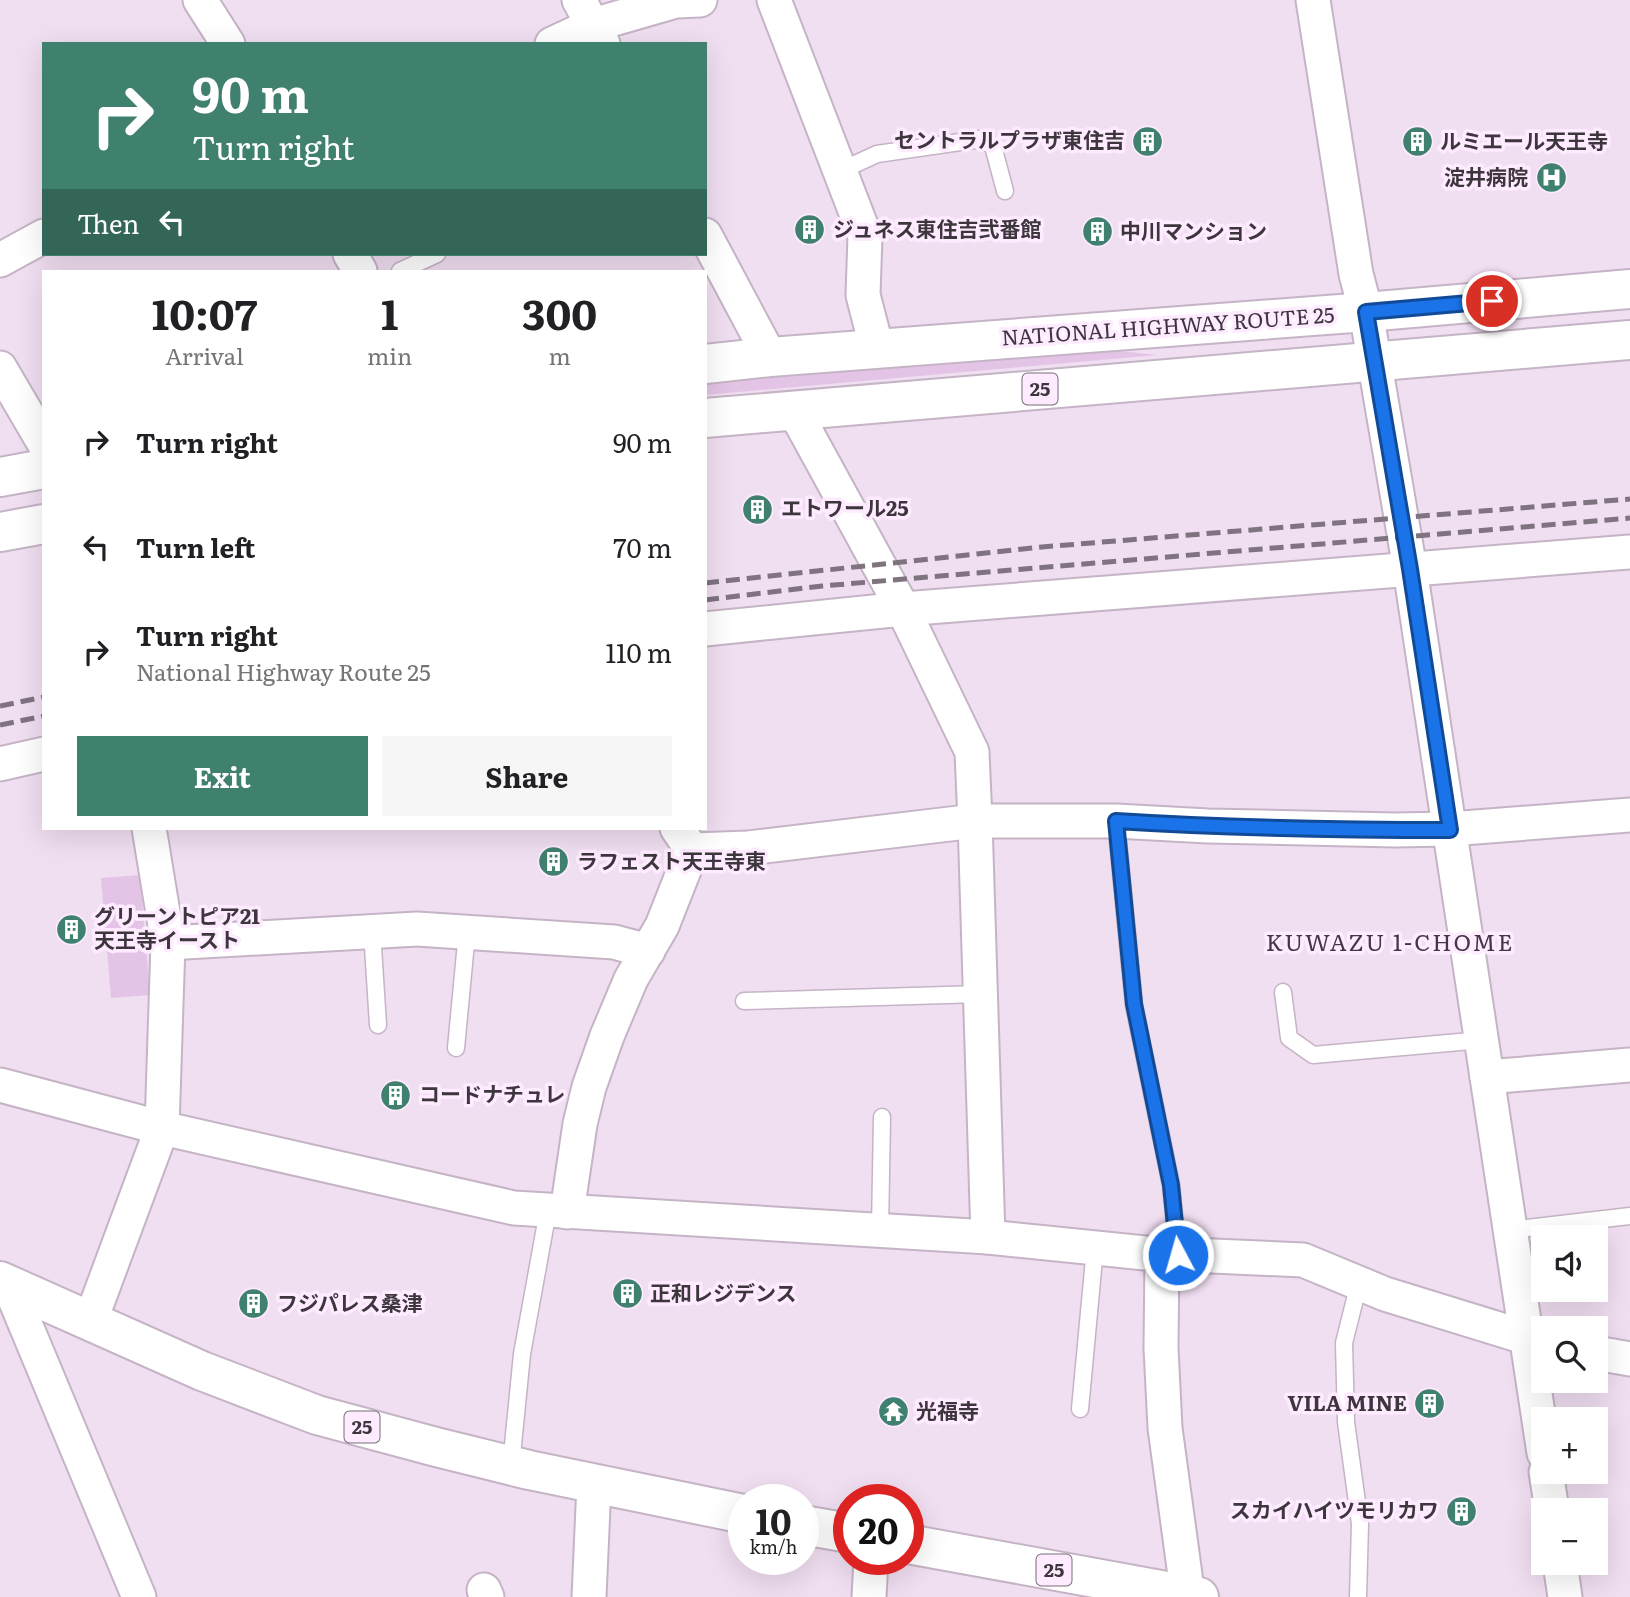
<!DOCTYPE html>
<meta charset="utf-8">
<style>
:root{--surface:#fff;--page:#f6f6f6;--text:#202124;--muted:#757577;--accent:#40806f}
body{margin:0;font-family:Literata,"Noto Sans JP",serif;background:var(--page);color:var(--text);height:100vh;display:flex;flex-direction:column;font-size:26px;white-space:nowrap}
*{box-sizing:border-box;margin:0}
p{font-size:23px;color:var(--muted)}
.icon{flex:none;width:38px;height:38px;fill:none;stroke:currentColor;stroke-width:2;stroke-linecap:round;stroke-linejoin:round}
.map{position:relative;flex:1;overflow:hidden}
.details{position:absolute;left:42px;top:270px;width:665px;height:560px;display:flex;flex-direction:column;background:var(--surface);border-radius:0px;box-shadow:0 7px 28px #0002}
.details>*{flex:none}
.guide{position:absolute;left:42px;top:42px;width:665px;height:214px;border-radius:0px;box-shadow:0 7px 28px #0002;background:#40806f;color:#fff;overflow:hidden}
.tools{position:absolute;left:1531px;top:1225px;display:grid;gap:14px}
.tools a{display:grid;place-items:center;width:77px;height:77px;border-radius:0px;background:var(--surface);box-shadow:0 7px 28px #0002;font-size:35px}
.speed{position:absolute;left:728px;top:1484px;display:flex;gap:14px;font-size:35px;font-weight:700;text-align:center}
.speed>*{display:grid;place-content:center;width:91px;height:91px;border-radius:50%;background:var(--surface);box-shadow:0 7px 28px #0002;line-height:1}
.speed small{font-size:18px;font-weight:400}
.speed .limit{border:10px solid #d22;background:#fff;color:#111}
.pin{position:absolute;display:grid;place-items:center;width:60px;height:60px;color:#fff;margin:-30px;border:4px solid #fff;border-radius:50%;box-shadow:0 2px 7px #0007}
.me{position:absolute;width:77px;margin:-38px;rotate:354deg;stroke-linejoin:round;filter:drop-shadow(0 0 5px #0008)}
.turn{display:flex;align-items:center;gap:24px;height:147px;padding:0 35px;font-size:32px}
.turn .icon{width:91px;height:91px;stroke-width:2.5}
.turn b{display:block;font-size:49px;line-height:60px}
.then{display:flex;align-items:center;height:66px;padding:0 35px;background:#0003;gap:14px;font-size:26px}
.eta{display:flex;justify-content:space-evenly;align-items:center;height:119px;text-align:center}
.eta b{font-size:42px;font-weight:700;line-height:49px}
.action{display:flex;gap:14px;margin-top:auto;padding:14px 35px}
.action a{flex:1;height:80px;border-radius:0px;background:var(--accent);color:#fff;font-size:28px;font-weight:700;line-height:80px;text-align:center}
.action a+a{background:var(--page);color:var(--text)}
ul{padding:0;list-style:none}
li{display:flex;align-items:center;gap:21px;height:105px;padding:0 35px}
li div{flex:1}
li b{display:block;font-size:26px}
li em{font-style:normal}
.map>svg:first-child{display:block}
</style>
<div class="map">
<svg width="1630" height="1597" viewBox="0 0 1630 1597">
<rect width="100%" height="100%" fill="#f0def1"/>
<g fill="#e4c4e6">
<path d="M 1110,350 L 1157,355 L 705,395 L 705,382 L 937,360 Z"/>
<path d="M 140,875 L 150,995 L 111,998 L 101,878 Z"/>
</g>
<g fill="none" stroke-linecap="round" stroke-linejoin="round">
<defs>
<g id="service">
<path d="M 840,171 L 877,154 L 981,139 L 993,146 L 1005,191"/>
<path d="M 400,271 L 437,254"/>
<path d="M 1116,821 L 1134,1005 L 1171,1185 L 1178,1255"/>
<path d="M 372,931 L 378,1025"/>
<path d="M 1283,992 L 1289,1038 L 1313,1055 L 1482,1040"/>
<path d="M 744,1001 L 980,994"/>
<path d="M 456,1048 L 467,932"/>
<path d="M 880,1230 L 882,1117"/>
<path d="M 1510,1230 L 1630,1216"/>
<path d="M 1080,1409 L 1095,1248"/>
<path d="M 511,1465 L 522,1354 L 548,1211"/>
<path d="M 1358,1597 L 1360,1524 L 1346,1422 L 1344,1343 L 1359,1283"/>
</g>
<g id="minor">
<path d="M 200,0 L 228,44"/>
<path d="M 579,0 L 603,44"/>
<path d="M 774,0 L 865,236 L 863,295 L 877,349"/>
<path d="M 1313,0 L 1356,274 L 1366,312 L 1410,569 L 1544,1453"/>
<path d="M 552,44 L 593,25 L 676,1 L 700,0"/>
<path d="M 705,235 L 770,357"/>
<path d="M 350,254 L 360,271"/>
<path d="M 0,260 L 44,236"/>
<path d="M 0,368 L 44,443"/>
<path d="M 794,410 L 903,609 L 972,752 L 975,821 L 988,1237"/>
<path d="M 705,629 L 903,609 L 1630,552"/>
<path d="M 0,764 L 44,754"/>
<path d="M 692,850 L 748,848 L 975,821 L 1116,821 L 1208,826 L 1395,830 L 1450,829 L 1630,815"/>
<path d="M 168,943 L 417,929 L 614,942 L 648,951"/>
<path d="M 1487,1077 L 1630,1065"/>
<path d="M 0,1085 L 162,1128 L 514,1208 L 988,1237 L 1145,1253 L 1303,1260 L 1385,1294 L 1544,1343"/>
<path d="M 567,1212 L 580,1124 L 589,1087 L 607,1036 L 631,979 L 662,926 L 692,850 L 677,828"/>
<path d="M 1162,1254 L 1161,1348 L 1165,1428 L 1188,1597"/>
<path d="M 9,1285 L 139,1597"/>
<path d="M 90,1322 L 162,1128 L 168,943 L 149,828"/>
<path d="M 1596,1353 L 1630,1359"/>
<path d="M 1546,1472 L 1552,1510"/>
<path d="M 1560,1563 L 1565,1597"/>
<path d="M 484,1590 L 487,1597"/>
<path d="M 589,1597 L 594,1484"/>
<path d="M 869,1597 L 871,1559"/>
</g>
<g id="trunk">
<path d="M 705,364 L 770,357 L 1366,312 L 1630,289"/>
<path d="M 705,418 L 1630,340"/>
<path d="M 0,477 L 44,469"/>
<path d="M 0,532 L 44,524"/>
<path d="M 0,1281 L 202,1371 L 317,1415 L 436,1447 L 529,1470 L 744,1514"/>
<path d="M 803,1525 L 849,1533"/>
<path d="M 908,1544 L 1199,1597"/>
</g>
</defs>
<use href="#service" stroke="#c5b4c6" stroke-width="19"/>
<use href="#minor" stroke="#c5b4c6" stroke-width="37"/>
<use href="#trunk" stroke="#c5b4c6" stroke-width="42"/>
<use href="#service" stroke="#fff" stroke-width="16"/>
<use href="#minor" stroke="#fff" stroke-width="33"/>
<use href="#trunk" stroke="#fff" stroke-width="38"/>
<g stroke="#7e737f" stroke-width="5" stroke-dasharray="14 7" stroke-linecap="butt">
<path d="M 705,583 L 1042,547 L 1630,499"/>
<path d="M 705,600 L 822,586 L 1630,518"/>
<path d="M 0,706 L 44,697"/>
<path d="M 0,725 L 44,716"/>
</g>
</g>
<g fill="none" stroke-linecap="round" stroke-linejoin="round">
<defs>
<path id="route" d="M 1178,1255 L 1171,1185 L 1134,1004 L 1116,821 C 1227,828 1339,830 1450,830 L 1410,569 L 1366,312 L 1492,301"/>
</defs>
<use href="#route" stroke="#114b97" stroke-width="18"/>
<use href="#route" stroke="#1a73e8" stroke-width="12"/>
</g>
<defs>
<symbol id="building-disc" viewBox="-11 -11 22 22"><circle r="9.5" fill="#40806f" stroke="#feebff"/><path d="M-4-6H4V6H1V3H-1V6H-4ZM-2.5-4.3h1.7v1.8h-1.7ZM.8-4.3h1.7v1.8H.8ZM-2.5-1h1.7V.8h-1.7ZM.8-1h1.7V.8H.8Z" fill="#fff"/></symbol>
<symbol id="hospital-disc" viewBox="-11 -11 22 22"><circle r="9.5" fill="#40806f" stroke="#feebff"/><path d="M-5-5h3v3.5h4V-5h3V5h-3V1.5h-4V5h-3Z" fill="#fff"/></symbol>
<symbol id="temple-disc" viewBox="-11 -11 22 22"><circle r="9.5" fill="#40806f" stroke="#feebff"/><path d="M0-6L5-2H3V0L6.5 2.5H4V6H1.5V3h-3V6H-4V2.5H-6.5L-3 0V-2H-5Z" fill="#fff"/></symbol>
</defs>
<g fill-rule="evenodd">
<use href="#building-disc" x="1130" y="124" width="35" height="35"/>
<use href="#building-disc" x="1400" y="124" width="35" height="35"/>
<use href="#hospital-disc" x="1534" y="160" width="35" height="35"/>
<use href="#building-disc" x="792" y="212" width="35" height="35"/>
<use href="#building-disc" x="1080" y="214" width="35" height="35"/>
<use href="#building-disc" x="740" y="492" width="35" height="35"/>
<use href="#building-disc" x="536" y="844" width="35" height="35"/>
<use href="#building-disc" x="54" y="912" width="35" height="35"/>
<use href="#building-disc" x="378" y="1078" width="35" height="35"/>
<use href="#building-disc" x="610" y="1276" width="35" height="35"/>
<use href="#building-disc" x="236" y="1286" width="35" height="35"/>
<use href="#building-disc" x="1412" y="1386" width="35" height="35"/>
<use href="#temple-disc" x="876" y="1394" width="35" height="35"/>
<use href="#building-disc" x="1444" y="1494" width="35" height="35"/>
</g>
<g text-anchor="middle" stroke-width="7" stroke-linejoin="round" paint-order="stroke">
<g fill="#feebff" stroke="#776c77" stroke-width="2">
<rect x="1022.5" y="373.5" width="35" height="31" rx="5"/>
<rect x="344.5" y="1411.5" width="35" height="31" rx="5"/>
<rect x="1036.5" y="1554.5" width="35" height="31" rx="5"/>
</g>
<g font-size="19" font-weight="bold" fill="#3d363d">
<text x="1040" y="396">25</text>
<text x="362" y="1434">25</text>
<text x="1054" y="1577">25</text>
</g>
<g font-size="21" font-weight="bold" fill="#3d363d" stroke="#feebff" text-anchor="start">
<text x="1125" y="148" text-anchor="end">セントラルプラザ東住吉</text>
<text x="1440" y="149">ルミエール天王寺</text>
<text x="1528" y="185" text-anchor="end">淀井病院</text>
<text x="833" y="237">ジュネス東住吉弐番館</text>
<text x="1120" y="239">中川マンション</text>
<text x="781" y="516">エトワール25</text>
<text x="577" y="869">ラフェスト天王寺東</text>
<text x="94" y="924">グリーントピア21<tspan x="94" dy="24">天王寺イースト</tspan></text>
<text x="419" y="1102">コードナチュレ</text>
<text x="650" y="1301">正和レジデンス</text>
<text x="277" y="1311">フジパレス桑津</text>
<text x="1407" y="1411" text-anchor="end">VILA MINE</text>
<text x="916" y="1419">光福寺</text>
<text x="1439" y="1518" text-anchor="end">スカイハイツモリカワ</text>
</g>
<g font-size="21" fill="#3d363d" stroke="#feebff">
<text transform="translate(1168 327) rotate(-4)" y="7">NATIONAL HIGHWAY ROUTE 25</text>
</g>
<g font-size="23" letter-spacing="2" fill="#453746" stroke="#feebff">
<text x="1390" y="951">KUWAZU 1-CHOME</text>
</g>
</g>
</svg>
<div class="tools">
<a><svg class="icon" aria-label="sound" viewBox="0 0 24 24"><path d="M4 9h4l5-4v14l-5-4H4zM17 9q2 3 0 6"/></svg></a>
<a><svg class="icon" aria-label="search" viewBox="0 0 24 24"><circle cx="10" cy="10" r="6"/><path d="M15 15l6 6"/></svg></a>
<a>+</a>
<a>−</a>
</div>
<div class="speed"><div>10<small>km/h</small></div><div class="limit">20</div></div>
<div class="pin" style="left:1492px;top:301px;background:#d93025"><svg class="icon" aria-label="arrive" viewBox="0 0 24 24"><path d="M6 21V4h12l-3 4 3 4H6"/></svg></div>
<svg class="me" style="left:1178px;top:1255px" viewBox="-20 -20 40 40"><circle r="17" fill="#1a73e8" stroke="#fff" stroke-width="3"/><path d="M0-11L8 9 0 5-8 9z" fill="#fff"/></svg>
<div class="guide">
<div class="turn"><svg class="icon" aria-label="right" viewBox="0 0 24 24"><path d="M7 20v-9h11M14 6l5 5-5 5"/></svg><div><b>90 m</b>Turn right</div></div>
<div class="then">Then<svg class="icon" aria-label="left" viewBox="0 0 24 24"><path d="M17 20v-9H6M10 6l-5 5 5 5"/></svg></div>
</div>
<section class="details">
<div class="eta">
<div><b>10:07</b><p>Arrival</p></div>
<div><b>1</b><p>min</p></div>
<div><b>300</b><p>m</p></div>
</div>
<ul>
<li><svg class="icon" aria-label="right" viewBox="0 0 24 24"><path d="M7 20v-9h11M14 6l5 5-5 5"/></svg><div><b>Turn right</b></div><em>90 m</em></li>
<li><svg class="icon" aria-label="left" viewBox="0 0 24 24"><path d="M17 20v-9H6M10 6l-5 5 5 5"/></svg><div><b>Turn left</b></div><em>70 m</em></li>
<li><svg class="icon" aria-label="right" viewBox="0 0 24 24"><path d="M7 20v-9h11M14 6l5 5-5 5"/></svg><div><b>Turn right</b><p>National Highway Route 25</p></div><em>110 m</em></li>
</ul>
<div class="action"><a>Exit</a><a>Share</a></div>
</section>
</div>
